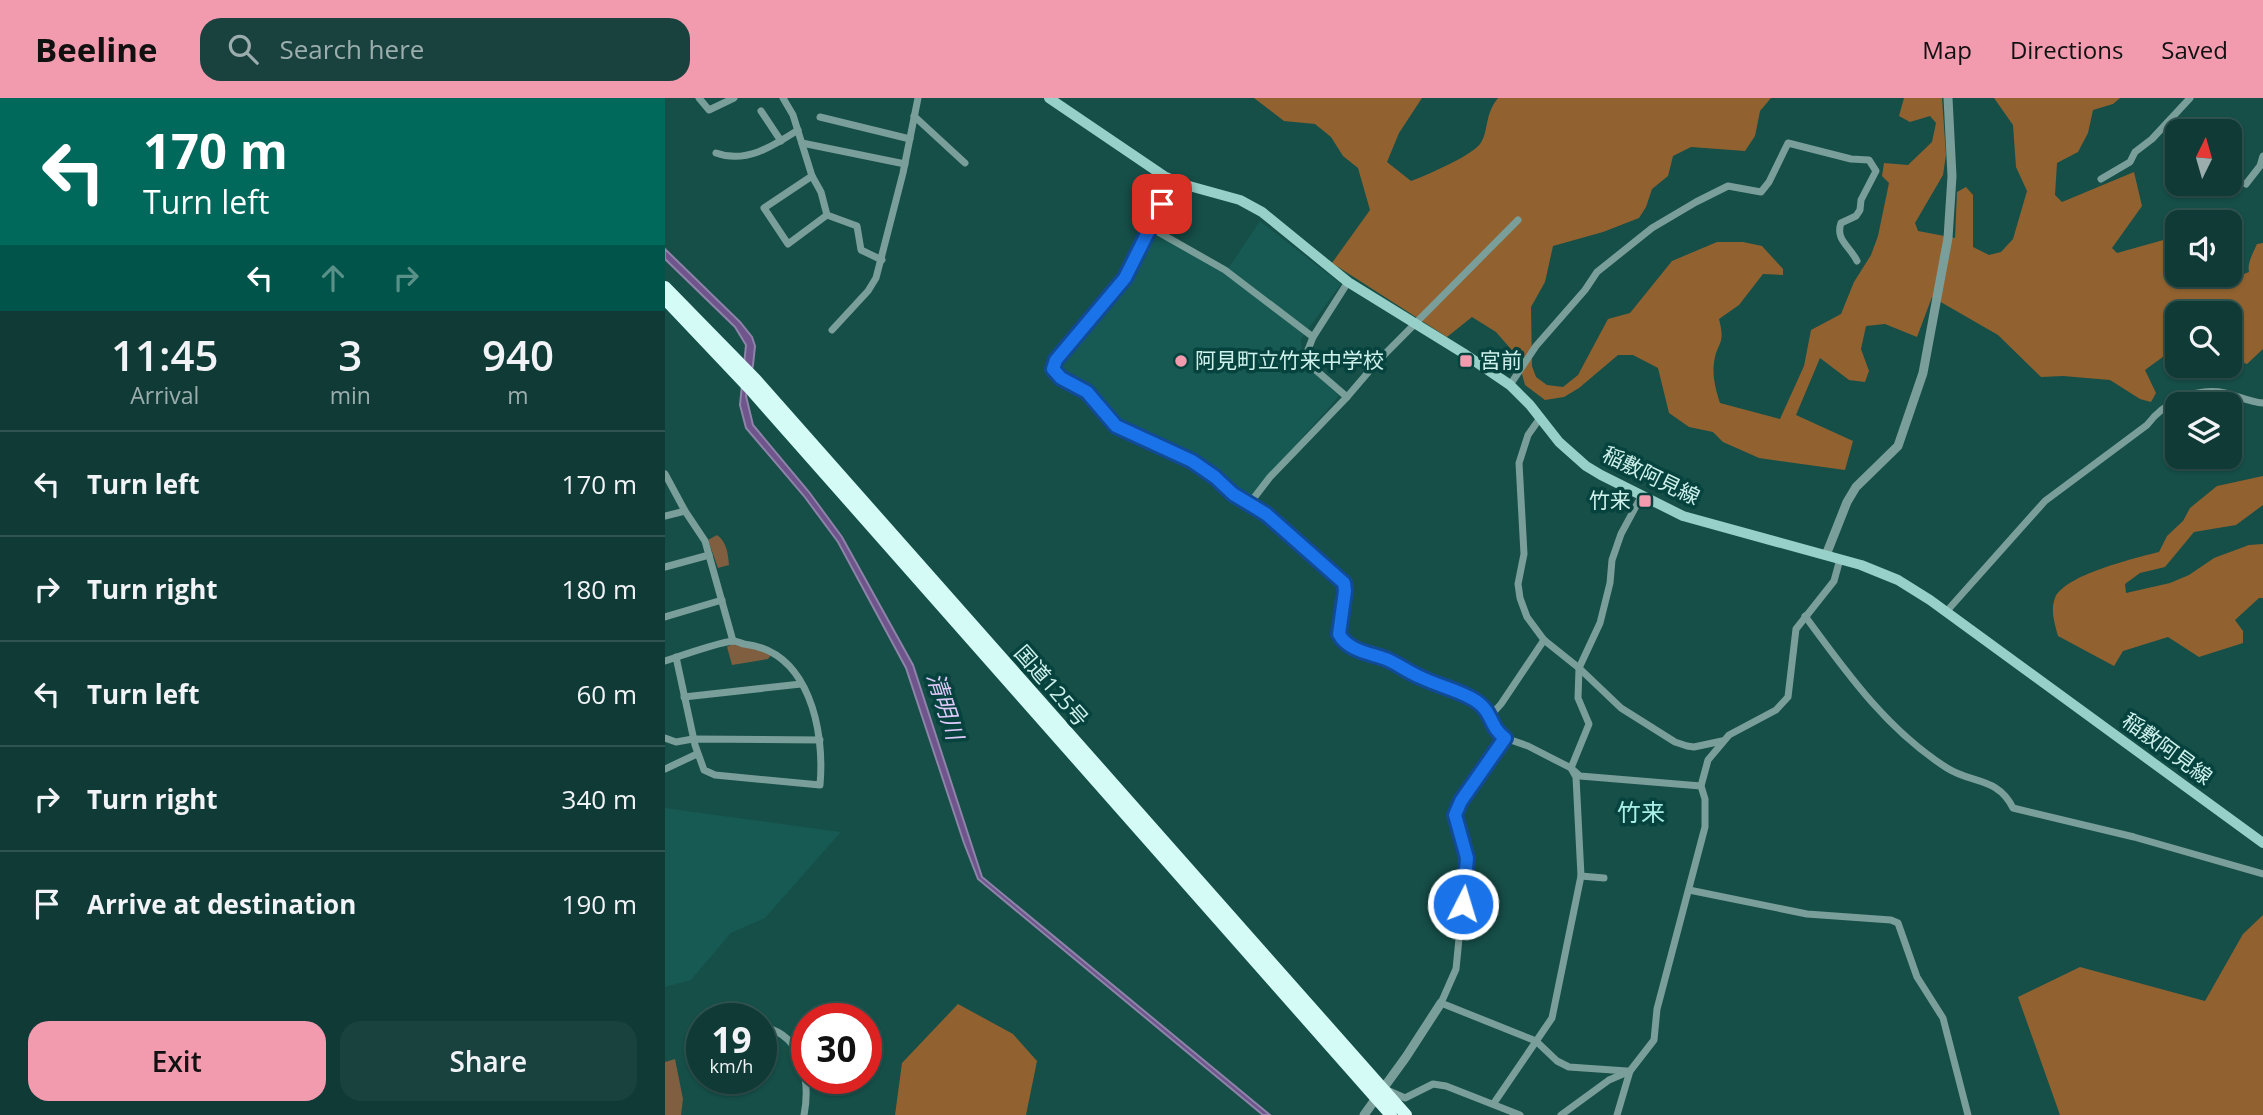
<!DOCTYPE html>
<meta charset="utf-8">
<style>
:root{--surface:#103a36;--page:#19413e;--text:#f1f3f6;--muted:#9cadad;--line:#305451;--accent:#f29aae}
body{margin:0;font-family:"Open Sans","Noto Sans JP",sans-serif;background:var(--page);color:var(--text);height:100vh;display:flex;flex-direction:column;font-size:26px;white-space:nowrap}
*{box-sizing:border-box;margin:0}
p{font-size:23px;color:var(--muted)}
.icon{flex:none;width:38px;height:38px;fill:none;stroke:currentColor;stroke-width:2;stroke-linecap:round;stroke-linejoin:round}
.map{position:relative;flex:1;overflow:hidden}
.side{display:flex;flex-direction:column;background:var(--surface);width:665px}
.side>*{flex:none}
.guide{background:#00695c;color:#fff;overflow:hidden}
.needle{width:46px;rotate:5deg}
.buttons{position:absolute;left:1500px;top:21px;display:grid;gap:14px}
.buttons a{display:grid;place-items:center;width:77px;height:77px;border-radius:14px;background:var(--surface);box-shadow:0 2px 5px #0004,0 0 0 2px var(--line);font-size:35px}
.speed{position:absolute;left:21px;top:905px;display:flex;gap:14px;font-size:35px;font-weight:700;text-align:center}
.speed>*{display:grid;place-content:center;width:91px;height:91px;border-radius:50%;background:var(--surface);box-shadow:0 2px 5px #0004,0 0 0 2px var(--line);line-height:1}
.speed small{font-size:18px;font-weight:400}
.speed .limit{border:10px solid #d22;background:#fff;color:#111}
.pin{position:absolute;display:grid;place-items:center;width:60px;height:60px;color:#fff;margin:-30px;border-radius:14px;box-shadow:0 4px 10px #0006}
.me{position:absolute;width:77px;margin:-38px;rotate:5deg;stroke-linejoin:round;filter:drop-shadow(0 0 5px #0008)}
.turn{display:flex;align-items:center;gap:24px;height:147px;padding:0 28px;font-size:32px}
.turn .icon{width:91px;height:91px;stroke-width:2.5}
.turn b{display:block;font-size:49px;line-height:60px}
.lanes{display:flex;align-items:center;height:66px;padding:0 28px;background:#0003;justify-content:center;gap:35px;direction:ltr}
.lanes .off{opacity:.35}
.eta{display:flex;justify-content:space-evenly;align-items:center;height:119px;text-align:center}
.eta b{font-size:42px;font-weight:600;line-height:49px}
.cta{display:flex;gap:14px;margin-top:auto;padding:14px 28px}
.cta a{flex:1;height:80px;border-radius:21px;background:var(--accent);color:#111;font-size:28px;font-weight:600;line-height:80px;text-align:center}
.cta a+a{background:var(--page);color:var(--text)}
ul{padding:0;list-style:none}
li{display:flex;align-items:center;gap:21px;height:105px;padding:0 28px;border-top:2px solid var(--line)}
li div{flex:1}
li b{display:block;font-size:26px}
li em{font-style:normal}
header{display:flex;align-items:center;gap:42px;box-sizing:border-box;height:98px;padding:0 35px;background:var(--accent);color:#111}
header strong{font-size:33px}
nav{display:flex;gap:38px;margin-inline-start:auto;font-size:24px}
.search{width:490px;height:63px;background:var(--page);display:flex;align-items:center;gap:18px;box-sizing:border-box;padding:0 24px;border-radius:21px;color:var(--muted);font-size:26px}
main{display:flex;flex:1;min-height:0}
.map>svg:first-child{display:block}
</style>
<header>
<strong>Beeline</strong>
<div class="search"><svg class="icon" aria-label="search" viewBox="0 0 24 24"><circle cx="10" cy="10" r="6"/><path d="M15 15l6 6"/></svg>Search here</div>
<nav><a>Map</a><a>Directions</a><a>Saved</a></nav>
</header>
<main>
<section class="side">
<div class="guide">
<div class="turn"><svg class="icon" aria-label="left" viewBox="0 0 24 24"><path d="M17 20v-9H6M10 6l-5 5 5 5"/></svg><div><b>170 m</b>Turn left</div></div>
<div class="lanes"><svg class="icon" aria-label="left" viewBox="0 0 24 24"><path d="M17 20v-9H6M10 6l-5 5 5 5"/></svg><svg class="icon off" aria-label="ahead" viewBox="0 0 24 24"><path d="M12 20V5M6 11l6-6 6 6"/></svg><svg class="icon off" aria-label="right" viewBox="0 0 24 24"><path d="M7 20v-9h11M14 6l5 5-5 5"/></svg></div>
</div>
<div class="eta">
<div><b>11:45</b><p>Arrival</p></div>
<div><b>3</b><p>min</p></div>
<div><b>940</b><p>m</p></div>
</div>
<ul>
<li><svg class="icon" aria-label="left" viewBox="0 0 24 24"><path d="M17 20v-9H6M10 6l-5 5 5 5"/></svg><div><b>Turn left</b></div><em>170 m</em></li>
<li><svg class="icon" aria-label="right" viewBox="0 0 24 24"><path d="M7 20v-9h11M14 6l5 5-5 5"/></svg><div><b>Turn right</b></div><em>180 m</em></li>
<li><svg class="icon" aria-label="left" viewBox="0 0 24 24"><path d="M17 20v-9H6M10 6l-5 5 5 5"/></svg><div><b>Turn left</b></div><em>60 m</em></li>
<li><svg class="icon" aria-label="right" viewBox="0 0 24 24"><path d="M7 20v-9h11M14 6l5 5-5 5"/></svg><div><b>Turn right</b></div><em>340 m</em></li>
<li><svg class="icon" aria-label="arrive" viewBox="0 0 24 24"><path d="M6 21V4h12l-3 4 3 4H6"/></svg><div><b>Arrive at destination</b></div><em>190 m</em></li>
</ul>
<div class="cta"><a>Exit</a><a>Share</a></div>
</section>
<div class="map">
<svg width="1598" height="1017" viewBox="0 0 1598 1017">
<rect width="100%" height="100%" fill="#164e48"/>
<g fill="#165a53">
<path d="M 595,123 L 676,186 L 636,241 L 638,265 L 674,298 L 586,398 L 576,398 L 534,364 L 465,332 L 447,318 L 424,291 L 401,280 L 391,266 L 473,170 L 489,139 L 493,136 L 560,175 Z"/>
<path d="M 0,710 L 176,734 L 100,820 L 66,835 L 26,882 L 0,889 Z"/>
</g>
<g fill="#7f5f3f">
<path d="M 52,437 C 62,444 63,456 64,467 L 53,470 L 43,442 Z"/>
<path d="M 69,545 L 107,556 L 103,561 L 67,567 L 62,549 Z"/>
<path d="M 10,961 L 18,1001 L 16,1017 L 0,1017 L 0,964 Z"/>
</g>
<g fill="#916230">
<path d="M 589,0 L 757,0 L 734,35 L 722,64 L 746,83 C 762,77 806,58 815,46 C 824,34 819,17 833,0 L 1106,0 L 1095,13 L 1090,38 L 1080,53 L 1026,49 L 1008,58 L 1003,78 L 987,91 L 981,109 L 974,120 L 938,134 L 888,148 L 880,184 L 866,209 L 867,268 L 871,279 L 882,287 L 898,289 L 913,277 L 943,221 L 965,215 L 1007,163 L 1052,144 L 1078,144 L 1097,148 L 1118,171 L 1118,177 L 1098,176 L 1074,207 L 1054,221 C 1061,248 1052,243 1049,265 C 1047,278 1051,293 1055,305 L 1115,321 L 1139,268 L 1146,232 L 1176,216 L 1189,184 L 1206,157 L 1213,138 L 1224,85 L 1217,78 L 1219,65 L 1243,67 L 1267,44 L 1271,25 L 1265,18 L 1245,24 L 1234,18 L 1239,0 L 1277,0 L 1281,57 L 1278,77 L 1250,125 L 1253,133 L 1290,140 L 1292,94 L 1301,89 L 1308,97 L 1308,149 L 1324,157 L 1336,154 L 1348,141 L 1362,93 L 1351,69 L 1348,27 L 1329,0 L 1455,0 L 1448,6 L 1428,12 L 1423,35 L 1413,54 L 1392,65 L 1390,97 L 1397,104 L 1469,74 L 1477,108 L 1447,150 L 1452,155 L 1502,141 L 1512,141 L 1512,177 L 1523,177 L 1527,189 L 1549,188 L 1584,174 C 1582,165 1588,155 1592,146 L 1598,145 L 1598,251 L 1582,266 L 1565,259 L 1564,215 L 1512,215 L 1512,254 L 1506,253 L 1480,272 L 1491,295 L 1486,304 L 1475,301 L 1445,282 L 1398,278 L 1376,279 L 1333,237 L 1267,199 L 1252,239 L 1220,226 L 1201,228 L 1196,251 L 1204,273 L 1200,284 L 1184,282 L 1155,260 L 1131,317 L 1188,343 L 1180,372 L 1094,360 L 1058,344 L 1048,334 L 1024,329 L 1004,315 L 993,270 L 968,257 L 953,257 L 914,290 L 899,299 L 880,302 L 860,287 L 852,258 L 831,234 L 807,219 L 782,239 L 667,165 L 705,112 L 693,70 L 678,58 L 666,39 L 650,26 L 619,23 Z"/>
<path d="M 1598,378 L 1598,407 L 1571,427 L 1529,434 L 1500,469 L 1475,475 L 1460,486 L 1461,495 L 1505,485 L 1524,477 L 1549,460 L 1584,447 L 1598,446 L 1598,500 L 1594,500 L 1570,522 L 1578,533 L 1578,545 L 1534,559 L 1503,539 L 1458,553 L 1449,568 L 1393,538 C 1390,526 1385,513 1390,500 C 1399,477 1470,460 1494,454 L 1502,438 L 1518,423 L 1525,410 L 1552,388 Z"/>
<path d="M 1598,817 L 1598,1017 L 1395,1017 L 1353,899 L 1415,869 L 1540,903 L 1578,836 Z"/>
<path d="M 293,906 L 348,936 L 372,963 L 361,1017 L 230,1017 L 237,965 Z"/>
</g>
<path fill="#6f558c" stroke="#8c84a9" stroke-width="2" d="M 0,151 L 75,224 L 87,239 L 90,248 L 88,267 L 81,298 L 88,327 L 144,394 L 177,439 L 248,567 L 317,779 L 605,1017 L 598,1017 L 313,781 L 299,745 L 241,570 L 173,444 L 139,398 L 81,330 L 75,307 L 81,247 L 70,229 L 0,161 Z"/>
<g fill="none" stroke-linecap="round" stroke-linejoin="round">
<g stroke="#7a9e99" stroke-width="7">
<path d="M 34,0 L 44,12 L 69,0"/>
<path d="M 118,0 L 128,17 L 147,78 L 156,94 L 162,117 L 192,128 L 196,152 L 217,162"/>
<path d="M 96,13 L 116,43"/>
<path d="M 249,18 L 300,65"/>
<path d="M 155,19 L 245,41"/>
<path d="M 137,45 L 240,66"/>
<path d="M 51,55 C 81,66 108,48 133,32"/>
<path d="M 147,78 L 99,110 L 123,146 L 162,117"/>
<path d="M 1436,81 L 1465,64 L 1470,54 L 1487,41 L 1525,0"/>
<path d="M 508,82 L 468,167 L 460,180 L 388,267 L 396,280 L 422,294 L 451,329 L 536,369 L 568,396 L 601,416 L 679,485 L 680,493 L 674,536 L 683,547 L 724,562 L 744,575 L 804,599 L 819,608 L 826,617 L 832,635 L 840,640 L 863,648 L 906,670 L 915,678 L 1036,688"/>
<path d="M 1581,86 L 1595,68 L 1598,58"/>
<path d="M 486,130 L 560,172 L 648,239"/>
<path d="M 167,232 L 203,193 L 211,180 L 238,75 L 253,0"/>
<path d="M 845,287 L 871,248 L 920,192 L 932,174 L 987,130 L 1031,104 L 1063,88 L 1096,94 L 1104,84 L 1123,45 L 1186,61 L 1204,62 L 1211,73 L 1196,102 L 1195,112 L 1191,118 L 1176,125 C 1170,142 1185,148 1192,163"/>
<path d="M 682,299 L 712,264 L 853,122"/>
<path d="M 875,320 L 863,337 L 854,365 L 859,456 L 853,486 L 855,500 L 862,519 L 879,542 L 914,570 L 956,610 L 1010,644 L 1022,648 L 1029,649 L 1057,643"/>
<path d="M 0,376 L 20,413 L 40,443 L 68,543"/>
<path d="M 585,405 L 605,379 L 682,299 L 639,262 L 648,239 L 683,184"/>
<path d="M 0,418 L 20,413"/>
<path d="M 0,469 L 44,457"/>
<path d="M 1281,514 L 1380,403 L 1482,327 C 1499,304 1531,289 1560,295 C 1573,298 1585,304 1598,305"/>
<path d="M 1140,518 C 1181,574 1222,632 1282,670 C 1307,686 1333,679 1348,710 L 1469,739 L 1598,776"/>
<path d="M 0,519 L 57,502"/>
<path d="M 0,563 C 15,558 55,544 68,543 C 72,543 75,545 79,546 C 144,553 160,632 155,687 L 50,677 L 39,672 L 30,647 L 11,559"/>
<path d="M 19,599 L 136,586"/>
<path d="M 826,617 L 836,606 L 879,542"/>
<path d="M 0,640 L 11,644 L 28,641 L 155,642"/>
<path d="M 840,640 L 796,703 L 790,717 L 802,760 L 791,871 L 776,905 L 871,943 L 892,963 L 904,969 L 962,973"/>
<path d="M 0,671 L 32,656"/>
<path d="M 916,778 L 939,780"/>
<path d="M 1024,792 L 1142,816 L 1226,822 L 1233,825 L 1252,879 L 1278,920 L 1303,1017"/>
<path d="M 101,930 C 139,938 145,986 139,1017"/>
<path d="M 722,992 L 740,1000 L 768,986 L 781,988 L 855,1017"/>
<path d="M 829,1005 L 887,920 L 916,778 L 911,679 L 906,670 L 924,626 L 913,600 L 914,570 L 935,525 L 945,485 L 947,462 L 956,436 L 977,397"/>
<path d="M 896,1017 L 944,982 L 965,973 L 989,942 L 992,911 L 1040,729 L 1040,701 L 1036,688 L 1043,662 L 1064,637 L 1111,612 L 1123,599 L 1131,531 L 1169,483 L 1175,461"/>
<path d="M 952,1017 L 965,973"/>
</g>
<g stroke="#7a9e99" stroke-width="9">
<path d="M 1161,457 L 1182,404 L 1191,389 L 1233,348 L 1258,275 L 1283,140 L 1287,78 L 1283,0"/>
<path d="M 699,1017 L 741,959 L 776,905"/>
</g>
<path stroke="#96d0c8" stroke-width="10" d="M 384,0 L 499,78 L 517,86 L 575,102 L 597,114 L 683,184 L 798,255 L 845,287 L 865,307 L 894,344 L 921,368 L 936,377 L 1018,418 L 1196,467 L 1233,482 L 1265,502 L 1598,745"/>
<g stroke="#d4fbf6" stroke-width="12">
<path d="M 0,189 L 91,282 L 741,1017"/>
<path d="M 0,201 L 87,293 L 726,1017"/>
</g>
</g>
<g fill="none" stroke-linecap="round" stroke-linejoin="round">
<defs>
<path id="route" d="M 497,106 L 460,180 L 391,262 L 388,271 L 396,280 L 422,294 L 451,328 L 527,363 L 550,379 L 568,396 L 601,416 L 679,485 L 680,493 L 674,536 C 683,553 705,555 721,561 C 733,566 743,574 755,579 C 771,587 790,591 806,600 C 830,613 822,627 840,640 L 796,703 L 790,717 L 802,760 L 798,806"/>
</defs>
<use href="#route" stroke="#114b97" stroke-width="18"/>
<use href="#route" stroke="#1a73e8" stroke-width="12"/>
</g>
<g fill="#f29aae" stroke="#06433e" stroke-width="2.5">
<circle cx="516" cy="263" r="7"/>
<rect x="794" y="256" width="14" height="14" rx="3.5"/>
<rect x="973" y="396" width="14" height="14" rx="3.5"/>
</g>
<g text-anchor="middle" stroke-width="7" stroke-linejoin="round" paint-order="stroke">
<g font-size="21" fill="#cff1ec" stroke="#06433e" text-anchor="start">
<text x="530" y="270">阿見町立竹来中学校</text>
<text x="815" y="270">宮前</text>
<text x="966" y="410" text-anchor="end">竹来</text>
</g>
<g font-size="21" fill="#cff1ec" stroke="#06433e">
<text transform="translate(986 378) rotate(26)" y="7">稲敷阿見線</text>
<text transform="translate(386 588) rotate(49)" y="7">国道125号</text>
<text transform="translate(1502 651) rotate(36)" y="7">稲敷阿見線</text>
</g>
<g font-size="23" font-style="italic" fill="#dfc9fb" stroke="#06433e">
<text transform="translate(280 608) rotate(72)" y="8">清明川</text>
</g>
<g font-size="24" fill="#a8f0e6" stroke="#06433e">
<text x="976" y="723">竹来</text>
</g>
</g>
</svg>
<div class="buttons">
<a><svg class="needle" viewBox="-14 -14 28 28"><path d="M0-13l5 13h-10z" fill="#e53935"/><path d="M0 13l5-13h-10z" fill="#9cadad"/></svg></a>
<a><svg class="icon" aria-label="sound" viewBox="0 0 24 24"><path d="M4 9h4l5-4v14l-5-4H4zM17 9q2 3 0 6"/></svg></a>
<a><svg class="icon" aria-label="search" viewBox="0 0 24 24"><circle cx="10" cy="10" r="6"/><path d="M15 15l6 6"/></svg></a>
<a><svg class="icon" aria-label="layers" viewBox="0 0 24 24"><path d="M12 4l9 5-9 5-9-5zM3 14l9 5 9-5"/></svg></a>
</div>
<div class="speed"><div>19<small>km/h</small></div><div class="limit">30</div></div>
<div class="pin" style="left:497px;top:106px;background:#d93025"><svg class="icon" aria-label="arrive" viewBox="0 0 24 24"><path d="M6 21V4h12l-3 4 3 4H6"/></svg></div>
<svg class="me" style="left:798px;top:806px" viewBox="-20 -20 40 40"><circle r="17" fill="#1a73e8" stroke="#fff" stroke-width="3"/><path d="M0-11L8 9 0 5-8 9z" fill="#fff"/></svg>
</div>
</main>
